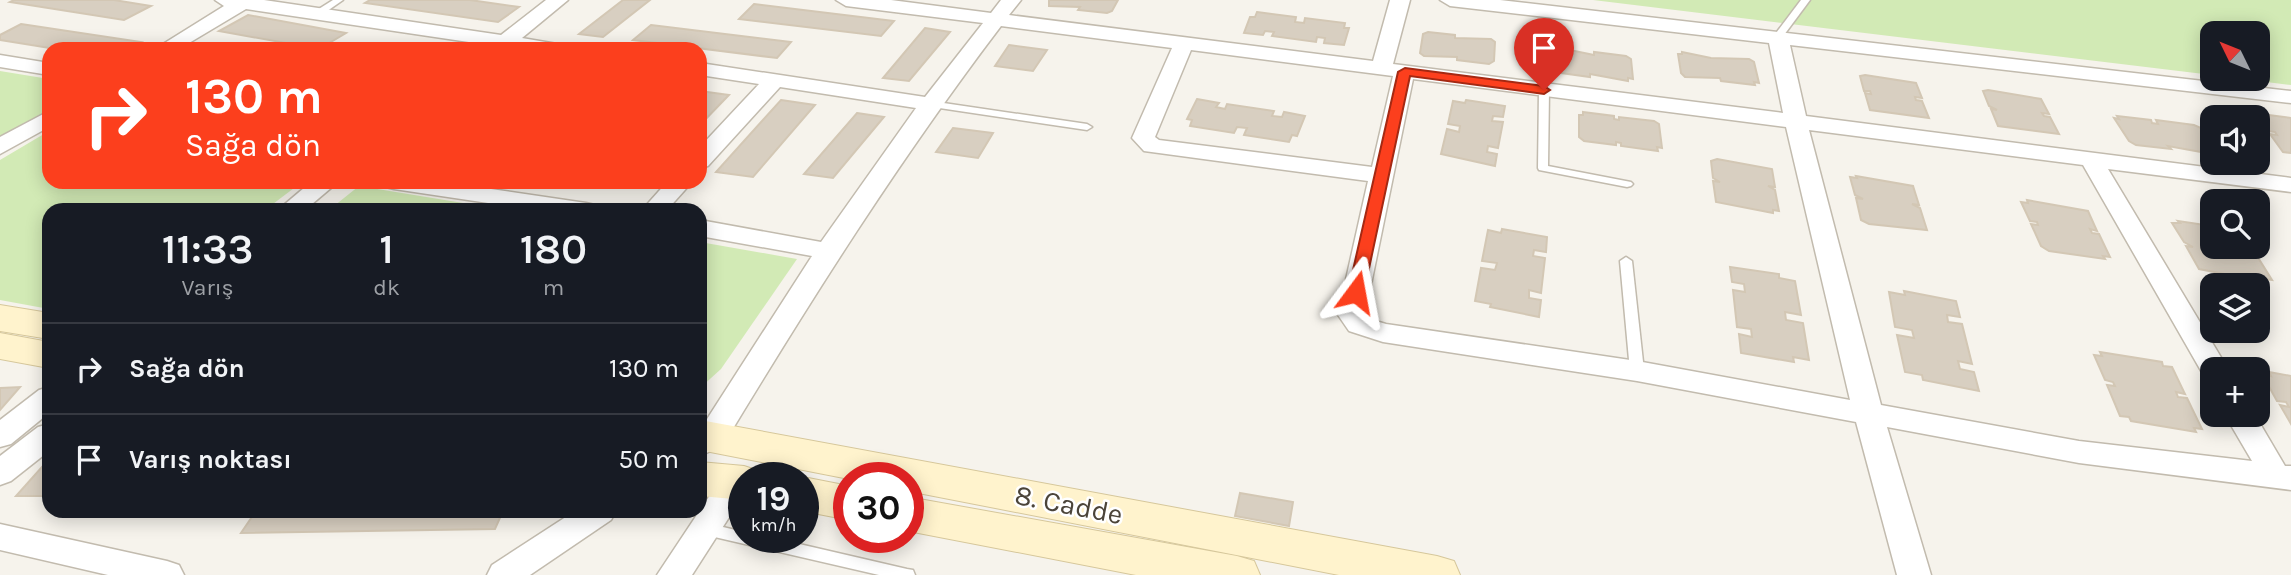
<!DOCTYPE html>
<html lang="tr">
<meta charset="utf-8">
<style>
:root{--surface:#171b24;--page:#20242c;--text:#f1f3f6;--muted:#9ea1a6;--line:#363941}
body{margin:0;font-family:Karla,sans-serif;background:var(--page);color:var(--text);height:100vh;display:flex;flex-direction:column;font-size:26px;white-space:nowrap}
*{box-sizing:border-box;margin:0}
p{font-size:23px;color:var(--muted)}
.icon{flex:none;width:38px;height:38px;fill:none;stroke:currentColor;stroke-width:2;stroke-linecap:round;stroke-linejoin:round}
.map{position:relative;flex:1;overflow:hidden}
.panel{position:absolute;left:42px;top:203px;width:665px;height:315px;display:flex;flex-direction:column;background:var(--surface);border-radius:21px;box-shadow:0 4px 18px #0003}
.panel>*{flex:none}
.top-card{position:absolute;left:42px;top:42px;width:665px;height:147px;border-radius:21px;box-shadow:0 4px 18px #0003;background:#fc3f1d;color:#fff;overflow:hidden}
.needle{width:46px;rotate:313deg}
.tools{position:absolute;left:2200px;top:21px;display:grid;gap:14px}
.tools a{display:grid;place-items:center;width:70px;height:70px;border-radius:14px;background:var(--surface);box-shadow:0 4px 18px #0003;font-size:35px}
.speed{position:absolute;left:728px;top:462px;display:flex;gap:14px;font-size:35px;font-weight:700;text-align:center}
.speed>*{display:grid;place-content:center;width:91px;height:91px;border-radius:50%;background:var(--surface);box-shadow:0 4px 18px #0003;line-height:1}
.speed small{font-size:18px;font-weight:400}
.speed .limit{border:10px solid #d22;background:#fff;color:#111}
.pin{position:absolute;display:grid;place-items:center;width:60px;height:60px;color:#fff;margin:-72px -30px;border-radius:50% 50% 50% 0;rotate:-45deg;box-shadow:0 0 7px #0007}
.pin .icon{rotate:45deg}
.me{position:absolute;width:77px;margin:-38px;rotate:13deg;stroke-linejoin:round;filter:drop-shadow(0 0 5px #0008)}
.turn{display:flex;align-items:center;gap:24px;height:147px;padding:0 28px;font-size:32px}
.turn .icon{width:91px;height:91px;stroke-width:2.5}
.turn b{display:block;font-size:49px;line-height:60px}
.eta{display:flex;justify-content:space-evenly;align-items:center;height:119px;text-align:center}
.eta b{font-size:42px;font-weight:600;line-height:49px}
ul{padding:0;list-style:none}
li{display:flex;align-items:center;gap:21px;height:91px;padding:0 28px;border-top:2px solid var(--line)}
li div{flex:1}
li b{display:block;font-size:26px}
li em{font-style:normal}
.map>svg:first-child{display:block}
</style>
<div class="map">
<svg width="2291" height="575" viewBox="0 0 2291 575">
<rect width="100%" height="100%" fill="#f6f3ec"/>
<g fill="#d2eab5">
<path d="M 1593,0 L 2291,0 L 2291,85 L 2243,79 L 2258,79 L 2258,33 L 2212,33 L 2212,75 Z"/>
<path d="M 0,71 L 49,79 L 49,110 L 0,138 Z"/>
<path d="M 49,131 L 49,182 L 302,182 L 265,210 L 49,210 L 49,309 L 0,300 L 0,160 Z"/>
<path d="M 359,186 L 506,210 L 329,210 Z"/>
<path d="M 700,242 L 797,259 L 721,369 L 700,388 Z"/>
</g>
<g fill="#d8cfc1" stroke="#d3c7b4" stroke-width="2">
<path d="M 14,0 L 114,0 L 151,6 L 124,20 L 10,2 Z"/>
<path d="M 370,0 L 470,0 L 519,7 L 498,22 L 365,3 Z"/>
<path d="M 623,0 L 650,0 L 603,37 L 579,34 Z"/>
<path d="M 1049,0 L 1118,0 L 1112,11 L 1107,13 L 1078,10 L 1080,7 L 1049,6 Z"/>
<path d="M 754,4 L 894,21 L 881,36 L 739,19 Z"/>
<path d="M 1257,12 L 1296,17 L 1295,22 L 1304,23 L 1305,18 L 1345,23 L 1344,28 L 1349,28 L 1344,45 L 1324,43 L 1325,38 L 1317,37 L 1316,42 L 1272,36 L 1274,32 L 1265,31 L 1263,35 L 1244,33 L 1250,17 L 1255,17 Z"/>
<path d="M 248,15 L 346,33 L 319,49 L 219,31 Z"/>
<path d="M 21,24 L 141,42 L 128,49 L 56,49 L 0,40 L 0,35 Z"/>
<path d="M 651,25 L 791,42 L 777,58 L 633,40 Z"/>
<path d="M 925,28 L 950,32 L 909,81 L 883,78 Z"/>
<path d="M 1428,32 L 1455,35 L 1455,38 L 1491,39 L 1495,42 L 1494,61 L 1489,64 L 1457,60 L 1457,57 L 1424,56 L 1420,53 L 1423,34 Z"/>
<path d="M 1009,45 L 1047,50 L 1033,71 L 995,66 Z"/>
<path d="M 1560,48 L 1594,55 L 1594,52 L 1626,56 L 1631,59 L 1633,79 L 1628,78 L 1628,81 L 1590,74 L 1590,77 L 1561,73 L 1556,70 L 1556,50 Z"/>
<path d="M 1682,52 L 1711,58 L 1749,59 L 1754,62 L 1759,83 L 1754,82 L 1755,85 L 1721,81 L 1720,78 L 1685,77 L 1681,73 L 1678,54 L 1682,54 Z"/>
<path d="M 1865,75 L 1916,83 L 1922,98 L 1915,97 L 1916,100 L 1922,101 L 1929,118 L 1870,110 L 1865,93 L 1871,94 L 1870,91 L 1864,91 L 1860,76 Z"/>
<path d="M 1988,90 L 2041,99 L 2049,114 L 2042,113 L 2044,116 L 2050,117 L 2059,134 L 1998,126 L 1991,109 L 1997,110 L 1989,106 L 1983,91 Z"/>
<path d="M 700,91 L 729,95 L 700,125 Z"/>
<path d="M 1197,99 L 1219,103 L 1216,107 L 1225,109 L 1227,104 L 1274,111 L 1272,116 L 1282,117 L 1284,112 L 1305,116 L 1297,136 L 1292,135 L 1289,142 L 1244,135 L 1247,128 L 1237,127 L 1234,133 L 1190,126 L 1192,120 L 1187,119 Z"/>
<path d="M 781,100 L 815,105 L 753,177 L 716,172 Z"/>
<path d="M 1466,100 L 1505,106 L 1503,117 L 1493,116 L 1492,121 L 1503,122 L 1498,148 L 1488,146 L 1487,152 L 1497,154 L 1495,166 L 1441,154 L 1447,129 L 1459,132 L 1460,126 L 1448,124 L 1453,101 L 1465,103 Z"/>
<path d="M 1583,112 L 1614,116 L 1614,119 L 1619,120 L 1619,117 L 1654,121 L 1659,124 L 1662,148 L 1657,147 L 1658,151 L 1621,146 L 1621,143 L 1616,142 L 1616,145 L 1584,141 L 1579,137 L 1579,115 L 1583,115 Z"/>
<path d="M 857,113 L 884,117 L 833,178 L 804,174 Z"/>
<path d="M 2261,114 L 2291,118 L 2291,153 L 2283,152 L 2270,134 L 2277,135 L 2275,132 L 2268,131 L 2256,115 L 2263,116 Z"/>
<path d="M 2117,116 L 2151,120 L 2152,123 L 2158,124 L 2156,120 L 2194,125 L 2201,128 L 2212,143 L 2212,154 L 2168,146 L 2171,149 L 2136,145 L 2129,141 L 2114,118 L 2119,119 Z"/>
<path d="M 953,128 L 993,133 L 978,158 L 936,152 Z"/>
<path d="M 1717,159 L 1772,169 L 1775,187 L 1768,186 L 1775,190 L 1779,211 L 1773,210 L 1773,213 L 1716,202 L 1713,181 L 1720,182 L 1713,178 L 1711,161 Z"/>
<path d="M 1856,176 L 1913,186 L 1919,205 L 1912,204 L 1920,208 L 1927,230 L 1869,224 L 1861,220 L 1856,198 L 1863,199 L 1855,195 L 1850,177 L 1857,178 Z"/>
<path d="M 2027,200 L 2088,211 L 2097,231 L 2090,229 L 2092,233 L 2099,234 L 2110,257 L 2103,256 L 2105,259 L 2049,251 L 2041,246 L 2031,224 L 2038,225 L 2037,222 L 2030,221 L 2021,202 L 2028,203 Z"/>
<path d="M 2178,221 L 2212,226 L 2212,247 L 2251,247 L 2255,253 L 2247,252 L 2249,255 L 2257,256 L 2272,280 L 2265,279 L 2266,282 L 2199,269 L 2186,246 L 2193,247 L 2184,242 L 2172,223 L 2180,223 Z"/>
<path d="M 1502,229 L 1547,237 L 1546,252 L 1534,250 L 1533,256 L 1545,258 L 1541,293 L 1529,290 L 1529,298 L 1541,300 L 1539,317 L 1490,307 L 1491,304 L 1475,301 L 1481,268 L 1495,270 L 1497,263 L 1482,261 L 1488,230 L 1501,233 Z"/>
<path d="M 1730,267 L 1779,274 L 1779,278 L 1795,281 L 1801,315 L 1785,312 L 1786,320 L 1803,323 L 1809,360 L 1793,357 L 1794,362 L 1741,353 L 1739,334 L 1752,337 L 1751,329 L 1737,327 L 1733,290 L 1745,292 L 1744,284 L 1732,282 Z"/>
<path d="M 1904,291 L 1956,301 L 1960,317 L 1947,315 L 1948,322 L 1962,324 L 1972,364 L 1958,361 L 1960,369 L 1974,372 L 1979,391 L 1923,380 L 1922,375 L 1905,372 L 1897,335 L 1914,338 L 1912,330 L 1895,327 L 1889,292 L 1905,295 Z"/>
<path d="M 2100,352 L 2162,362 L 2163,366 L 2172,367 L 2185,394 L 2176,392 L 2178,397 L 2187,398 L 2202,429 L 2194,428 L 2196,432 L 2131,421 L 2129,417 L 2120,416 L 2107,385 L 2115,386 L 2113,382 L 2105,380 L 2094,355 L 2102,356 Z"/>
<path d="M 2269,372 L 2291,376 L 2291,424 L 2280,405 L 2289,407 L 2286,402 L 2277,401 L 2262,374 L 2271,376 Z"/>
<path d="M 20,387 L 0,410 L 0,388 Z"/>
<path d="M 49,459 L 49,496 L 16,496 Z"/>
<path d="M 1240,493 L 1293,502 L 1289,526 L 1235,516 Z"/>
<path d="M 256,511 L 503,511 L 495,529 L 241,533 Z"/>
</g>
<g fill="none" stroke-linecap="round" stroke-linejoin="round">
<defs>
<g id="lane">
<path d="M 333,0 L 343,0 L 320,16 L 314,16 L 314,12 Z"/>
<path d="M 1801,0 L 1810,0 L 1781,39 L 1775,39 L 1773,37 Z"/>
<path d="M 1544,87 L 1549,90 L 1548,166 L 1631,182 L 1633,184 L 1631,186 L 1627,187 L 1539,170 L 1538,168 L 1539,90 Z"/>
<path d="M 930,101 L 1087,124 L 1092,127 L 1087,130 L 926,106 L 925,104 Z"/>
<path d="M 1626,257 L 1632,261 L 1644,371 L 1642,374 L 1632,374 L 1630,371 L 1620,261 Z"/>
<path d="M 706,523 L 744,532 L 744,537 L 769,537 L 907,569 L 913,570 L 915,575 L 879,575 L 706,535 L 701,533 L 698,529 L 701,525 Z"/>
</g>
<g id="street">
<path d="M 215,0 L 264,0 L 501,35 L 546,0 L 568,0 L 522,38 L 563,45 L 566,49 L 488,49 L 489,45 L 246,9 L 179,49 L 155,49 L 224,6 Z"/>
<path d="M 836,0 L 891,0 L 991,13 L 1001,0 L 1021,0 L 1009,15 L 1373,61 L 1390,0 L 1410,0 L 1393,64 L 1783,113 L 1769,43 L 1450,6 L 1440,0 L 1500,0 L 2291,91 L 2291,103 L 1790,45 L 1806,116 L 2291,178 L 2291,192 L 2108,169 L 2228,369 L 2212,369 L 2212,378 L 2204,376 L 2083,165 L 1809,130 L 1881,405 L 2079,441 L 2252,461 L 2225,415 L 2255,415 L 2285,466 L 2291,466 L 2291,490 L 2079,463 L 1887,427 L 1931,575 L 1897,575 L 1856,422 L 1637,381 L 1383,342 L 1349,331 L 1338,315 L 1368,181 L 1144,151 L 1132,138 L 1172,48 L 1001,26 C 899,160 810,301 723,445 L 700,456 L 700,430 L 812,256 L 700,236 L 700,220 L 821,242 L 916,108 L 780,87 L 708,166 L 700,168 L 700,147 L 759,84 L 700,75 L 700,63 L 925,97 L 983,23 L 846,6 ZM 1191,50 L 1393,76 L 1372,167 L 1159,140 L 1155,137 ZM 1413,79 L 1786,127 L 1850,400 L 1637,361 L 1386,324 L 1369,319 L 1365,314 Z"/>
<path d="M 0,55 L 49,63 L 49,75 L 0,67 Z"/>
<path d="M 49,111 L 49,127 L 0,154 L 0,137 Z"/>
<path d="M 311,182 L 338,182 L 305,210 L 278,210 Z"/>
<path d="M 382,182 L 443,182 L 586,203 L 595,205 L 598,210 L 536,210 L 394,189 L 386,187 Z"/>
<path d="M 667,182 L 692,182 L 667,210 L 642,210 Z"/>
<path d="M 49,387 L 49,413 L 11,444 L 0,447 L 0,420 L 39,390 Z"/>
<path d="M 49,424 L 49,451 L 11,481 L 0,485 L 0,456 L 38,427 Z"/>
<path d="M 735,470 L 746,474 L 748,478 L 744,478 L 744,494 L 692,575 L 657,575 L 724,474 Z"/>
<path d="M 575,511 L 616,511 L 611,520 L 530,575 L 487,575 L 492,565 Z"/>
<path d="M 0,524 L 167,561 L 179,565 L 184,575 L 108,575 L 0,550 Z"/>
</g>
<g id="secondary">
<path d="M 0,305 L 49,313 L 49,339 L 0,331 Z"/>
<path d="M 0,333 L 49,342 L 49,368 L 0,359 Z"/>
<path d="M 700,420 L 1437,556 L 1454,561 L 1460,575 L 1339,575 L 908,491 L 908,478 L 849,479 L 700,450 Z"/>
<path d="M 700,462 L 744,466 L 759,471 L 763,478 L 744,478 L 744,500 L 700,496 Z"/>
<path d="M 803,477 L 849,486 L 849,520 L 803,511 Z"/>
<path d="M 908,497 L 1237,556 L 1254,561 L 1260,575 L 1136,575 L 908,531 Z"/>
</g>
</defs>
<use href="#lane" stroke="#c2bbae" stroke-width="3"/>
<use href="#street" stroke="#c2bbae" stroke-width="3"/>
<use href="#secondary" stroke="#d6c79b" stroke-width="2"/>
<use href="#lane" fill="#fff" fill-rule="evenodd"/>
<use href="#street" fill="#fff" fill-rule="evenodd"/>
<use href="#secondary" fill="#fff3cd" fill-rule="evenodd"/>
</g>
<path fill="#fc3f1d" stroke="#a42913" stroke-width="2" d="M 1405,68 L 1544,86 L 1550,90 L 1544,94 L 1410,76 L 1364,292 L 1356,297 L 1348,292 L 1398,72 Z"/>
<g text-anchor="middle" stroke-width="5" stroke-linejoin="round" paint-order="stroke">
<g font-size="28" fill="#4b4439" stroke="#fff">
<text transform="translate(1069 504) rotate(11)" y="10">8. Cadde</text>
</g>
</g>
</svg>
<div class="tools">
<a><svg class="needle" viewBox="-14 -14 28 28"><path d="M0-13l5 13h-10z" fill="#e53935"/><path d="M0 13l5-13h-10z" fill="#9ea1a6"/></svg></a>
<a><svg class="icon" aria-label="sound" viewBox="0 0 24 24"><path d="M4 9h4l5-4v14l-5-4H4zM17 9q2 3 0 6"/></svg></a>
<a><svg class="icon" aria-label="search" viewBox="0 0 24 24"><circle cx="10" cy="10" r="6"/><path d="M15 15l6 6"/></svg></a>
<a><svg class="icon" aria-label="layers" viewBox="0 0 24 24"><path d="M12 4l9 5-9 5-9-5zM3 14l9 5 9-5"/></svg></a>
<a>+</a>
</div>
<div class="speed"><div>19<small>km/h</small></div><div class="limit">30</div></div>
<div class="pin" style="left:1544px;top:90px;background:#d93025"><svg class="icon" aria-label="arrive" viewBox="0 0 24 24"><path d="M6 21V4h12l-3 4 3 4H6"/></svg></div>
<svg class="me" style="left:1356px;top:292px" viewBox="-20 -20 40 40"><path d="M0-17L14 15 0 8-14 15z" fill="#fc3f1d" stroke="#fff" stroke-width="4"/></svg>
<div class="top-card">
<div class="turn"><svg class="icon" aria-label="right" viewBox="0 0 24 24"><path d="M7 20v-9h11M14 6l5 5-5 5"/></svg><div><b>130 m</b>Sağa dön</div></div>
</div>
<section class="panel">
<div class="eta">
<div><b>11:33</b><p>Varış</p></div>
<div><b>1</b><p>dk</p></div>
<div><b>180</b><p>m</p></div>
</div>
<ul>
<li><svg class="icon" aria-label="right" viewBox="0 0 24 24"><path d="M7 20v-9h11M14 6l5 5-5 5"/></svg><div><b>Sağa dön</b></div><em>130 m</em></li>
<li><svg class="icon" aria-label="arrive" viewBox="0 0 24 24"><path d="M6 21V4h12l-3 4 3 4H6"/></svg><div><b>Varış noktası</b></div><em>50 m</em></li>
</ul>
</section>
</div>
